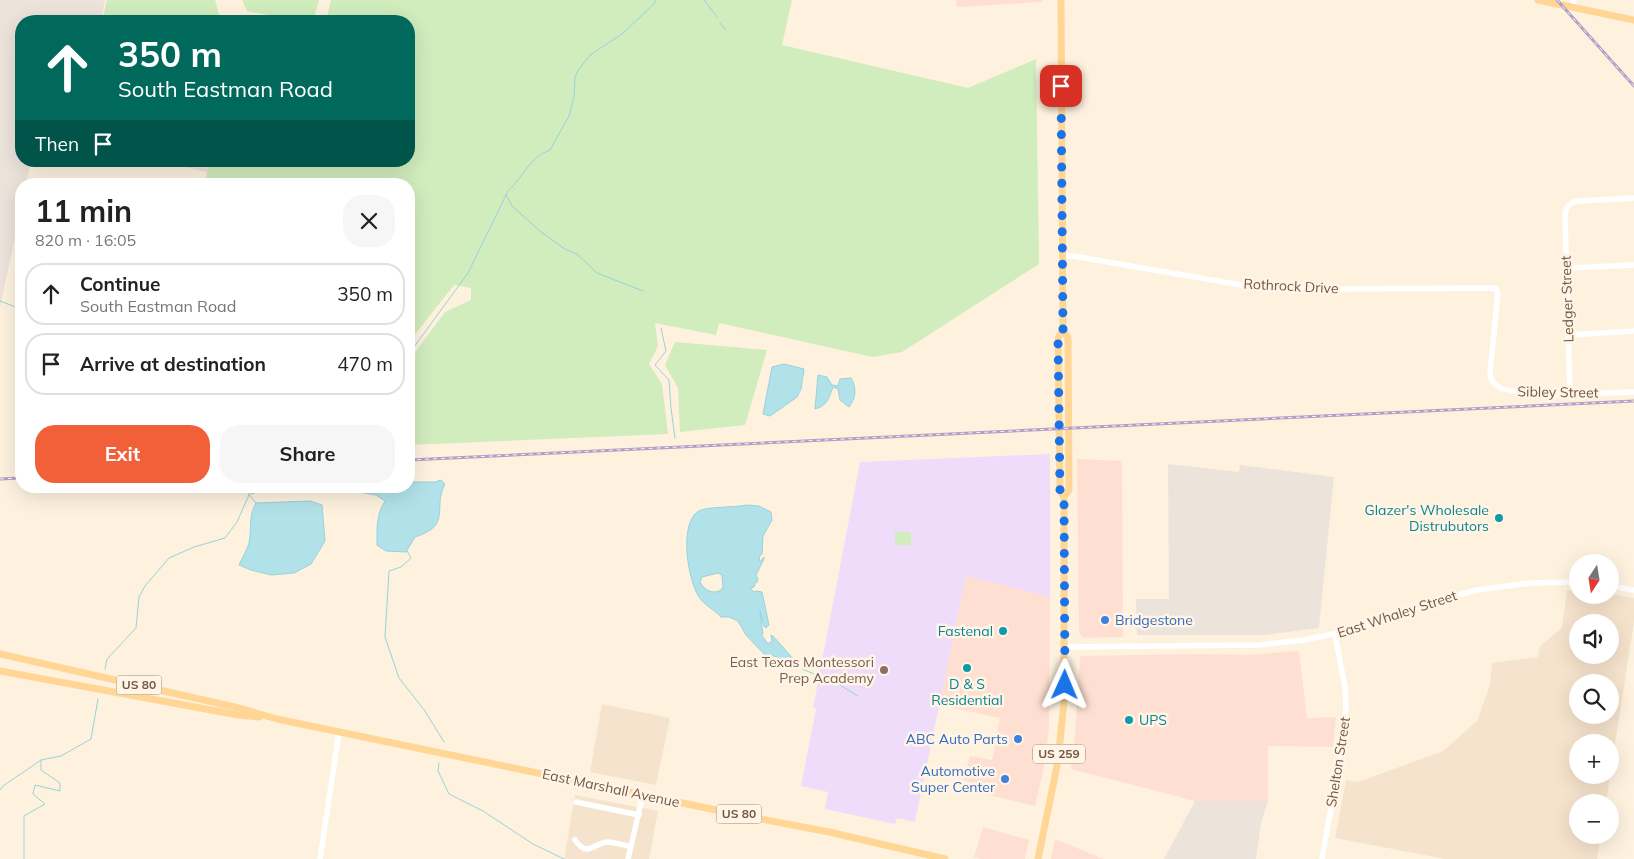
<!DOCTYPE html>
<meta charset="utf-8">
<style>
:root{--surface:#fff;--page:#f6f6f6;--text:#222;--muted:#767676;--line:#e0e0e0;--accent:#f2603a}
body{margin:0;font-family:Mulish,sans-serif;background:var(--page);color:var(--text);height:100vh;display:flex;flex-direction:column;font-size:19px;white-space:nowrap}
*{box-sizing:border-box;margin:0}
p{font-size:16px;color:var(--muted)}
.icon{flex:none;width:28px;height:28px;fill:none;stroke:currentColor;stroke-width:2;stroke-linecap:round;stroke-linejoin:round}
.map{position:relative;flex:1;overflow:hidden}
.sheet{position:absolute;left:15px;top:178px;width:400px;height:315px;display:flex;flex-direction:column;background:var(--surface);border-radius:20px;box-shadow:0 5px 20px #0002}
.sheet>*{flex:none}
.banner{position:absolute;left:15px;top:15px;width:400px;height:152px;border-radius:20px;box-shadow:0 5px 20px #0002;background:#00695c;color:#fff;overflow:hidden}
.needle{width:32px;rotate:192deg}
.buttons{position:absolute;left:1569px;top:554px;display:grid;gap:10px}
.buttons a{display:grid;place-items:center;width:50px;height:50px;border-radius:50%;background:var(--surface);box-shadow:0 5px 20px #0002;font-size:25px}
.pin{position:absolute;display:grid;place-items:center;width:42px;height:42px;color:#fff;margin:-21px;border-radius:10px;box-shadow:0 2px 8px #0006}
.me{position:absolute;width:55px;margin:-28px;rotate:1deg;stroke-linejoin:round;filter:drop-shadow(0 0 4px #0008)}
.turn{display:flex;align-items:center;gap:18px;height:105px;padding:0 20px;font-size:22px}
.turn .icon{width:65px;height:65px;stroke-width:2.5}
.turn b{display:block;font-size:35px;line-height:42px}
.then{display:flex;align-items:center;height:48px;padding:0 20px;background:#0003;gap:10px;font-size:19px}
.round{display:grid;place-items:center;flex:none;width:52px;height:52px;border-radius:20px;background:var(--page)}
.head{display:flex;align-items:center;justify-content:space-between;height:85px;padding:0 20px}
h1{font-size:30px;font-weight:700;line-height:38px}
.cta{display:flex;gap:10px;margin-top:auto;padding:10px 20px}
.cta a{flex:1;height:58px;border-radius:20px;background:var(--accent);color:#fff;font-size:20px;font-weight:700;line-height:58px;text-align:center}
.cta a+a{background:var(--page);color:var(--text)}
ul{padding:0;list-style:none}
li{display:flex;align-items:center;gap:15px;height:62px;margin:0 10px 8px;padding:0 10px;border:2px solid var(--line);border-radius:20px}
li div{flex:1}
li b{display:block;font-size:19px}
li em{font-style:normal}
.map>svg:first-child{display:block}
</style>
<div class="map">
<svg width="1634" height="859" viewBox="0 0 1634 859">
<rect width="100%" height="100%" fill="#fef2df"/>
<g fill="#f6e3cd" fill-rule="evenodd">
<path d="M 1567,590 L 1577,591 L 1578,595 L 1610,594 L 1634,598 L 1634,622 L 1606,802 L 1578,802 L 1578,835 L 1601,835 L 1597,859 L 1445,859 L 1335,838 L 1346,780 L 1358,782 L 1443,751 L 1477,721 L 1490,685 L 1492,663 L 1538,657 L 1540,646 L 1562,628 ZM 1578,622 L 1610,622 L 1610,655 L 1578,655 ZM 1578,682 L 1610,682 L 1610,715 L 1578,715 ZM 1578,742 L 1610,742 L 1610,775 L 1578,775 Z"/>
<path d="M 602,704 L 670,718 L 656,785 L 590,772 Z"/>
<path d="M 575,795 L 658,811 L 649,859 L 564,859 Z"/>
</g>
<g fill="#ffdfd2">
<path d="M 956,0 L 1042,0 L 1042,2 L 957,7 Z"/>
<path d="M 1077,459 L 1122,461 L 1123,637 L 1083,638 L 1079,633 Z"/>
<path d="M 966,575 L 1050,597 L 1049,728 L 1043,772 L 1035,806 L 989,795 L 990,789 L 963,780 L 970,756 L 992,760 L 1000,718 L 939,705 Z"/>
<path d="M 1299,651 L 1307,718 L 1336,717 L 1333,747 L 1268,746 L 1268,801 L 1195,801 L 1071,769 L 1075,736 L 1080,656 L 1194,654 L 1249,655 Z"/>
<path d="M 983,827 L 1029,840 L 1025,859 L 981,859 L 974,857 Z"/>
<path d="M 1055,839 L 1104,859 L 1051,859 Z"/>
</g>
<g fill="#ece3db">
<path d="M 0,0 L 105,0 L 101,21 L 21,21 L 21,161 L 31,161 L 26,184 L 21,184 L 21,208 L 0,308 Z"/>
<path d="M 158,161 L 209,161 L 207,172 Z"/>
<path d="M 1168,464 L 1239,472 L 1240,465 L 1334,477 L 1319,628 L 1264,635 L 1137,635 L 1136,599 L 1169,599 Z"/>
<path d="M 1195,801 L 1268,801 L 1261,823 L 1256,859 L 1164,859 Z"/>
</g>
<path fill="#efdcfa" d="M 1050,454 L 1050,597 L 966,576 L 915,822 L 897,818 L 895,824 L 825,809 L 828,792 L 801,786 L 816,709 L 813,708 L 860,462 Z"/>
<g fill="#d1ecbd">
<path d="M 107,0 L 215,0 L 221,21 L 102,21 Z"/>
<path d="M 242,0 L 319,0 L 313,21 L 299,21 L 247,11 Z"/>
<path d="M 331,0 L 792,0 L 782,45 L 968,88 L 1036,59 L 1039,264 L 902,352 L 872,357 L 719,323 L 716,335 L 655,323 L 658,346 L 649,364 L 662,384 L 668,434 L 409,445 L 409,376 L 416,351 L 445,312 L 471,300 L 471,288 L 454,285 L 409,342 L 409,184 L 205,184 L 209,161 L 284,161 L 285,163 L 294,161 L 409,161 L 409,21 L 326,21 Z"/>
<path d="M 675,342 L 767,350 L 745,425 L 680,432 L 678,388 L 665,365 Z"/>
<rect x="895" y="532" width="16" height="13"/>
</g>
<g fill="#b2e2e9" stroke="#98d2db" fill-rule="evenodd">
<path d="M 784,364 L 804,369 L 801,389 L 797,397 L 770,416 L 763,414 L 772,367 Z"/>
<path d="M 818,375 L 827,377 L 832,385 L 838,386 L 840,379 L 851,378 C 857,388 856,398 849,407 L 840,400 L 838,389 L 833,387 C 829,398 827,406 815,409 Z"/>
<path d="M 441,480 L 445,484 C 432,507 453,525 415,537 L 406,552 L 386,551 L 377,545 C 377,528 376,515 385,501 L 376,495 L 358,492 L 356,486 L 409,486 L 409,482 L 435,482 Z"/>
<path d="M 310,501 L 322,505 L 325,541 L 311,564 L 294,573 L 271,575 L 251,570 L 239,565 C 242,558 247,550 249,543 C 252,529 248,516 256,503 Z"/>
<path d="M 746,505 L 759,506 L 771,512 L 772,520 L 763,536 L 762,554 L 759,557 L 760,562 L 764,557 L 764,559 L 756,575 L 758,579 L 757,582 L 755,583 L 754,587 L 751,588 L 753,592 L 757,591 L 762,592 L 769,625 L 766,628 L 764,626 L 760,611 L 763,634 L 761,634 L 768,644 L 772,641 L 771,635 L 773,636 L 797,663 L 795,665 L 774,656 L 764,654 L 746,635 L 738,621 L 729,617 L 721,617 C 715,610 704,605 699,597 C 688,580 679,527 697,512 C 705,506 734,508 746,505 ZM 718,573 L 722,575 L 723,587 L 721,590 C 713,595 704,590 700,582 L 702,577 Z"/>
</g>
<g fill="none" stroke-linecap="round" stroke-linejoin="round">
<g stroke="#98d2db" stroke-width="1">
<path d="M 704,0 L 717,17"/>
<path d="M 720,23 L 726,30"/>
<path d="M 506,195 L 512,206 L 541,232 L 565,249 L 577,254 L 597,273 L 643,291"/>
<path d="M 0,301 L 21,309"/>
<path d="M 661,328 L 666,351 L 655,365 L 669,380 L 671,408 L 675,438"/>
<path d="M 409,358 L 411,351 L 468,273 L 508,191 C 523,178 529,157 550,150 L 569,116 L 574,97 L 575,77 L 579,69 L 590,55 L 622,34 L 654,4 L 656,0"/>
<path d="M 244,486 L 249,495 L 267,488 L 316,486"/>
<path d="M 332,486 L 358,489"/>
<path d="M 407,551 L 411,558 L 401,567 L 389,571 L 385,637 L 399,678 L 425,711 L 444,742"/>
<path d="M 105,669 L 107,659 L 136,628 L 139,597 L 145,586 L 169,558 L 194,547 L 225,538 L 237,522 L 249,495 L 256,503"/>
<path d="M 802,669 L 819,676"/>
<path d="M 838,684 L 858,696"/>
<path d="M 439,763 L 438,771 L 449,794 L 483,811 L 533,844 L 564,859"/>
<path d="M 0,790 L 3,786 L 41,760"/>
<path d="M 24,859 L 24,816 L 45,804 L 33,794 L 35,785 L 60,791 L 60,783 L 41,770 L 41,760 L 61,756 L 91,739 L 98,699"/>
</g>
<g stroke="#fff" stroke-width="5.5">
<path d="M 1573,0 L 1575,8"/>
<path d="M 1062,256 L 1073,256 L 1253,287 L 1338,289 L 1492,288 L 1496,289 L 1498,293 L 1490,372 C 1490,377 1492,382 1496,385 C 1514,400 1608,392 1634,392"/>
<path d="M 1567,268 L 1634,265"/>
<path d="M 1568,335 L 1634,331"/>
<path d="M 1570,394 L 1565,216 C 1566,207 1569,202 1579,201 L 1634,198"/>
<path d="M 1610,586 L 1634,590"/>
<path d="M 1065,647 L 1258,645 L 1304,640 L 1357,629 L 1430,602 L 1477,590 L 1530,583 L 1578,582"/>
<path d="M 576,802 L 639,815"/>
<path d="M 575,840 C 588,858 592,844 607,842 C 614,842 624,845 631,847"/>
<path d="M 320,859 L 339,732"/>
<path d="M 628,859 L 643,794"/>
<path d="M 1322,859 L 1343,739 L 1346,710 L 1345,687 L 1335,635"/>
</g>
<g stroke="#ffd695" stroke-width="7">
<path d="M 1538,0 L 1634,20"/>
<path d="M 1063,329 L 1068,338 L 1069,490 L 1064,497"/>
<path d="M 0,654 L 239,708 L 277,719 L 750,817 L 829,832 L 945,859"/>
<path d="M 0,671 L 238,715 L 259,717"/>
<path d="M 1038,859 L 1058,761 L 1064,701 L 1064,497 L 1060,490 L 1058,338 L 1063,329 L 1061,0"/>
</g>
<defs>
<g id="rail">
<path d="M 1557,0 L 1634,86"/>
<path d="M 409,460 L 1634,401"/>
<path d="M 0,479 L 21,478"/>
</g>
</defs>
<use href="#rail" stroke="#b39ec7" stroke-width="3"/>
<use href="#rail" stroke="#fff5e7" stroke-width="1" stroke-dasharray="4" stroke-linecap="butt"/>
</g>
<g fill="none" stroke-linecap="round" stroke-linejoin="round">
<path stroke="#1a73e8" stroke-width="9" stroke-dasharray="0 16.2" d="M 1061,86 L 1063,329 L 1058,338 L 1060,490 L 1064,497 L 1065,685"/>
</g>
<g fill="#0f9aa8" stroke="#fff5e7" stroke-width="2">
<circle cx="1499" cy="518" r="5"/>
<circle cx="1003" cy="631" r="5"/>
<circle cx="967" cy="668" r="5"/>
<circle cx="1129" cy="720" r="5"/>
</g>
<g fill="#3f7fe0" stroke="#fff5e7" stroke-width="2">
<circle cx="1105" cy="620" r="5"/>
<circle cx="1018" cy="739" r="5"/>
<circle cx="1005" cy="779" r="5"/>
</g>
<circle fill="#8d6e63" stroke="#fff5e7" stroke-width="2" cx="884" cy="670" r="5"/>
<g text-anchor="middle" stroke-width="5" stroke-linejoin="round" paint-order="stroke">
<g fill="#fff5e7" stroke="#9f8676" stroke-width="1">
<rect x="116.5" y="675.5" width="45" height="19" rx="4"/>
<rect x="1033" y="744.5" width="52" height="19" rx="4"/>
<rect x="716.5" y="804.5" width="45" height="19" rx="4"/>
</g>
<g font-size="12" font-weight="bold" fill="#765645">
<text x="139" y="689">US 80</text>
<text x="1059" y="758">US 259</text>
<text x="739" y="818">US 80</text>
</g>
<g font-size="14" fill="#765645" stroke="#fff5e7">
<text transform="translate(1291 286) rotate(3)" y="5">Rothrock Drive</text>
<text transform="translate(1567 299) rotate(-92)" y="5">Ledger Street</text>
<text transform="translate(1558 392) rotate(1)" y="5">Sibley Street</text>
<text transform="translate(1397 614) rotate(-18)" y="5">East Whaley Street</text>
<text transform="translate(1338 762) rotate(-81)" y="5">Shelton Street</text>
<text transform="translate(611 788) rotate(12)" y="5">East Marshall Avenue</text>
</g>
<g font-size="14" fill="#0d838f" stroke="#fff5e7" text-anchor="end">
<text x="1489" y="515">Glazer's Wholesale<tspan x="1489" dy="16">Distrubutors</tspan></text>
<text x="993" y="636">Fastenal</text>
<text x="967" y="689" text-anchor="middle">D &amp; S<tspan x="967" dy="16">Residential</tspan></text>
<text x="1139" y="725" text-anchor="start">UPS</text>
</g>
<g font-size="14" fill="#366cbe" stroke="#fff5e7" text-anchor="end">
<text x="1115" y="625" text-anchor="start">Bridgestone</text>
<text x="1008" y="744">ABC Auto Parts</text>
<text x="995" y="776">Automotive<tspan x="995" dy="16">Super Center</tspan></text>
</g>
<g font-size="14" fill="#785e54" stroke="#fff5e7" text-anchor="end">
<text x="874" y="667">East Texas Montessori<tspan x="874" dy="16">Prep Academy</tspan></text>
</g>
</g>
</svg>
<div class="buttons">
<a><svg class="needle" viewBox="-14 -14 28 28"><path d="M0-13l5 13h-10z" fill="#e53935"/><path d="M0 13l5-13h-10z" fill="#767676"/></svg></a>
<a><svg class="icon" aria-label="sound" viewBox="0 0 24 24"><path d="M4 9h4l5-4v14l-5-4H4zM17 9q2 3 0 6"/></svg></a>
<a><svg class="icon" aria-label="search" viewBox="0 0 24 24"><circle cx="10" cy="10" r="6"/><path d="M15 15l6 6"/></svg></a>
<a>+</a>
<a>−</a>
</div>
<div class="pin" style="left:1061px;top:86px;background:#d93025"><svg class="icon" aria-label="arrive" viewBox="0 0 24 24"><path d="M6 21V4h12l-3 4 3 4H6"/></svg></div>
<svg class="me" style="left:1065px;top:685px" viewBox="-20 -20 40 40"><path d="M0-17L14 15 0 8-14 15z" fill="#1a73e8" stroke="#fff" stroke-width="4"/></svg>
<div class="banner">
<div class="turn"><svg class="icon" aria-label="ahead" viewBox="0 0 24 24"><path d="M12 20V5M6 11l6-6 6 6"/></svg><div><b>350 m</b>South Eastman Road</div></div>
<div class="then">Then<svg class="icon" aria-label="arrive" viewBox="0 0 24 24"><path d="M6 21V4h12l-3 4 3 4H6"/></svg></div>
</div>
<section class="sheet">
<div class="head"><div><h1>11 min</h1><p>820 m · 16:05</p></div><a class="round"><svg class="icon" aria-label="close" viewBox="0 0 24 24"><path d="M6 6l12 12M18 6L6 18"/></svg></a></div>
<ul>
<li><svg class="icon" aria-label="ahead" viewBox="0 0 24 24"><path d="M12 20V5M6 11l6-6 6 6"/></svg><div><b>Continue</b><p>South Eastman Road</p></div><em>350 m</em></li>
<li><svg class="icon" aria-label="arrive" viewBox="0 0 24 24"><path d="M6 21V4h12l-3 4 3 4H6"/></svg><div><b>Arrive at destination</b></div><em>470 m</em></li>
</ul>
<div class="cta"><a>Exit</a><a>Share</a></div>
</section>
</div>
